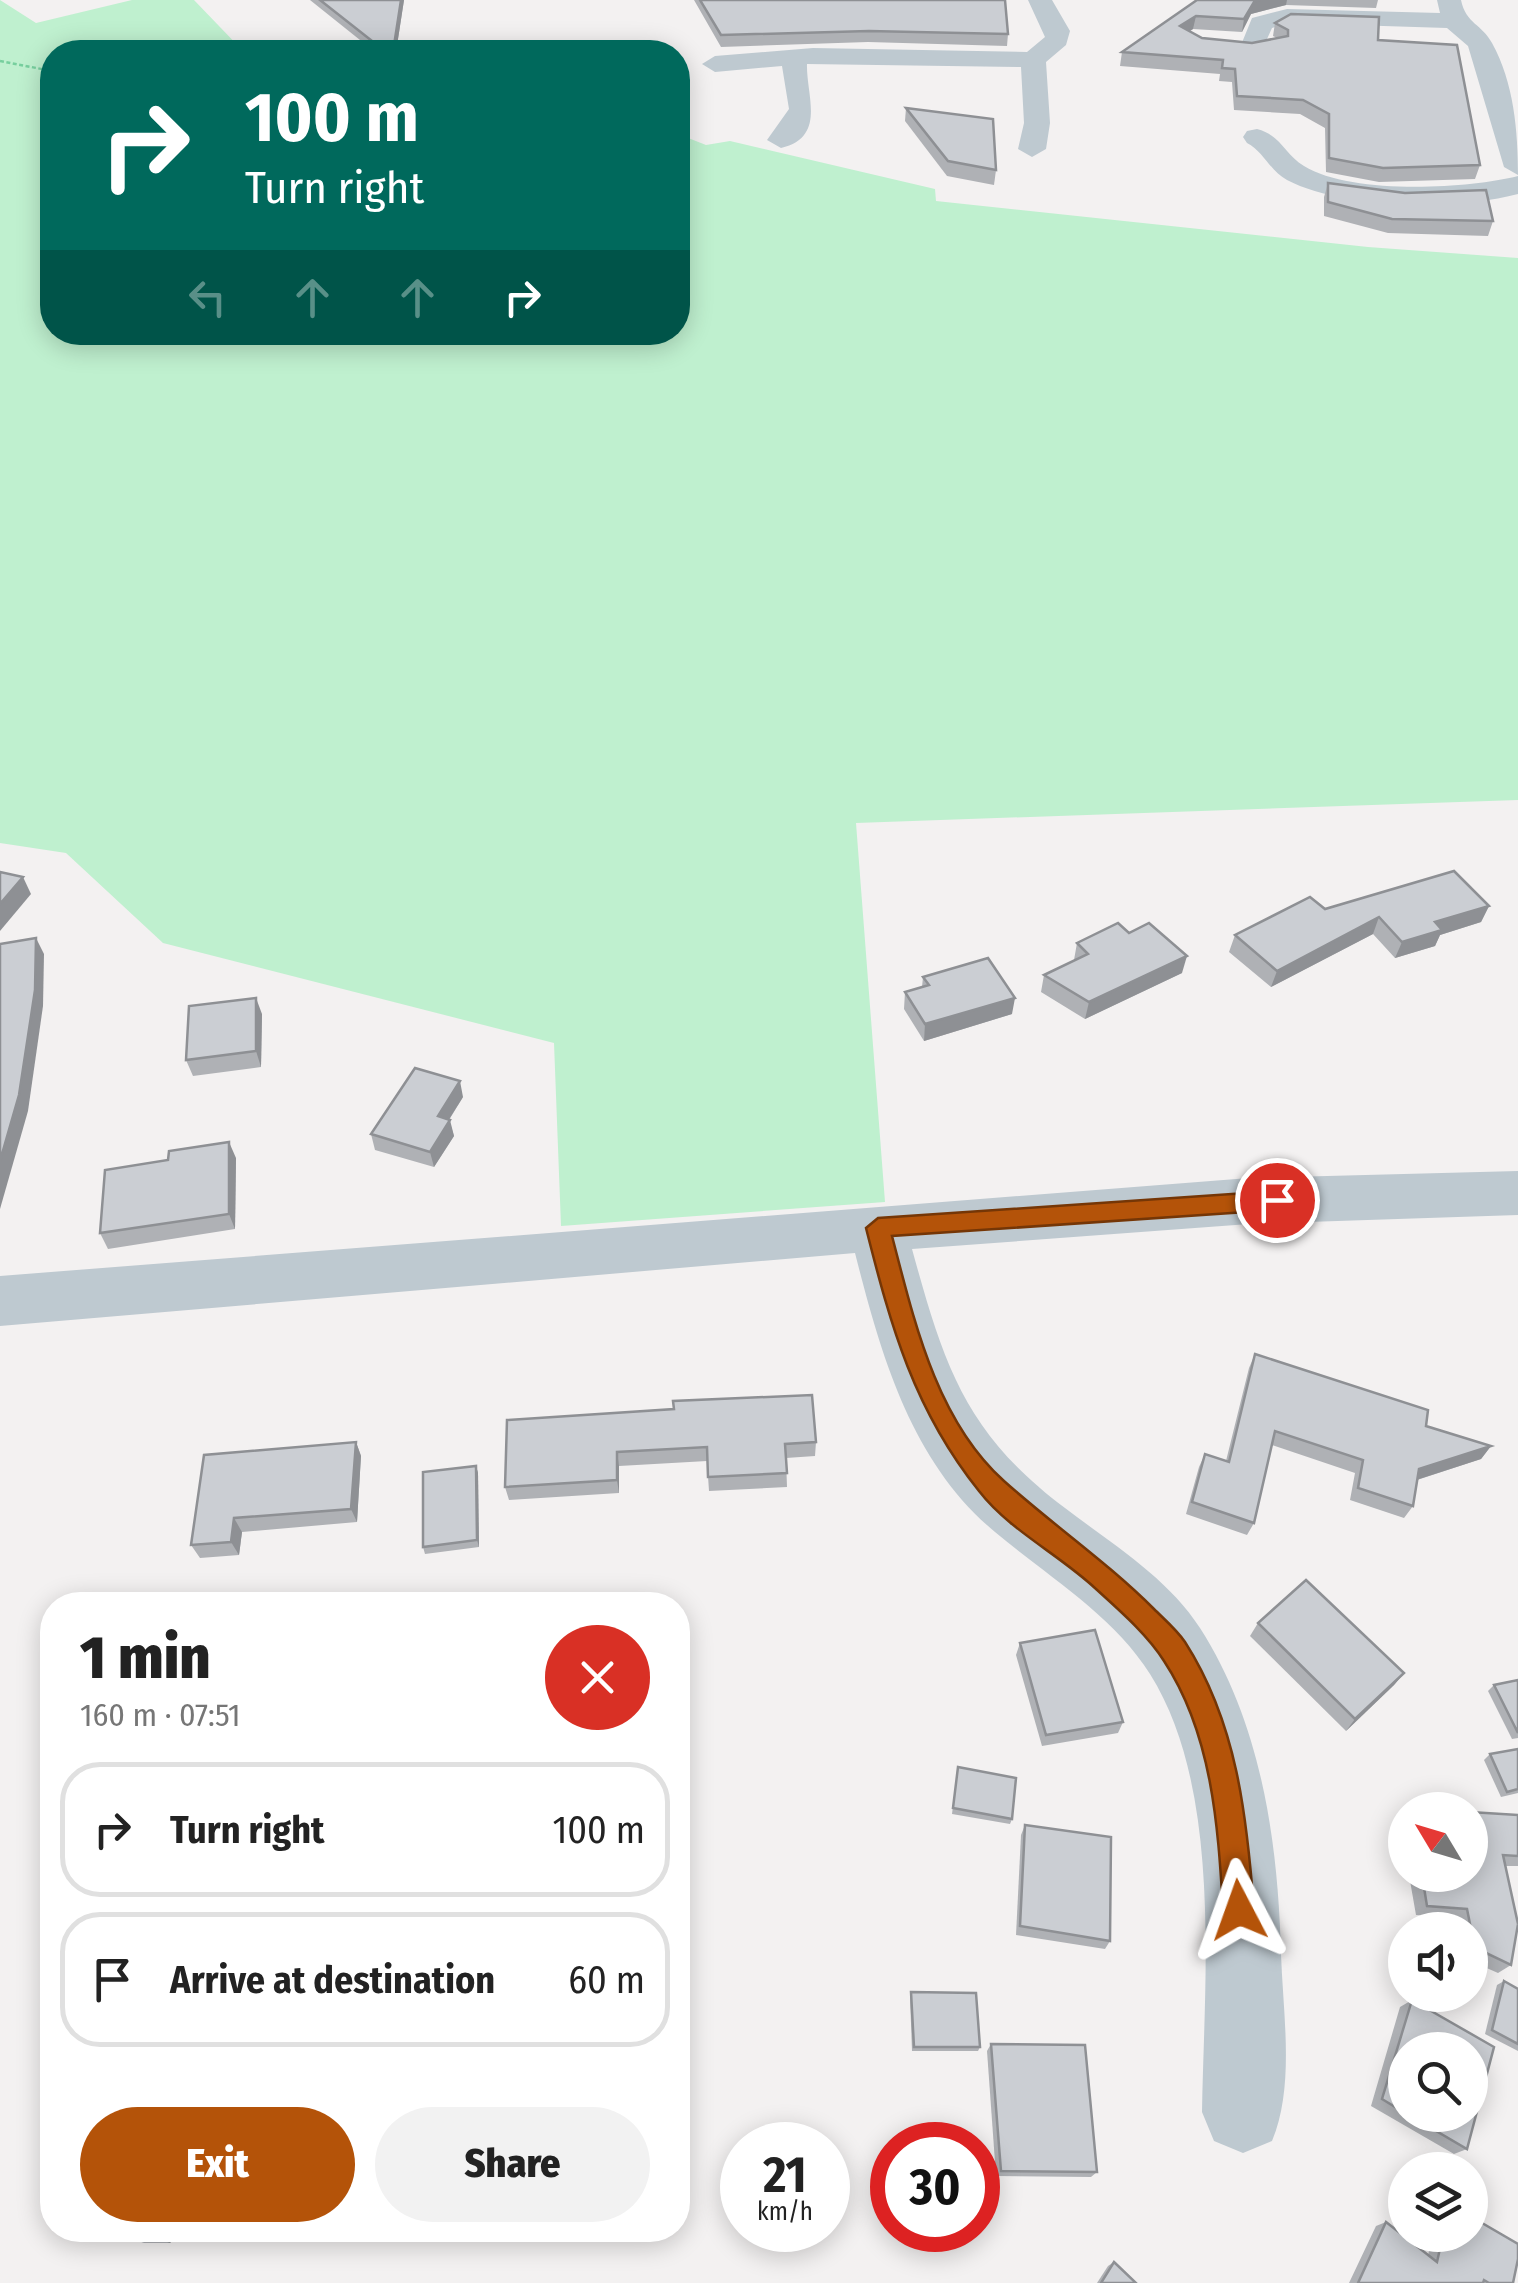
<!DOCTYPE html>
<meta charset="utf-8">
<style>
:root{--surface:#fff;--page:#f2f2f2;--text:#222;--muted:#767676;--line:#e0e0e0;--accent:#b45309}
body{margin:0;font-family:"Fira Sans Condensed",sans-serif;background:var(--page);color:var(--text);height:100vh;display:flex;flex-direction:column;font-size:38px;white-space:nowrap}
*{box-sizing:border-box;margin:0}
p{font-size:32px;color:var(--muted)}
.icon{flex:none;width:55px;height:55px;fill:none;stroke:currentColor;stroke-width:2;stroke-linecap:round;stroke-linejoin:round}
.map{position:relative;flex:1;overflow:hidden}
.drawer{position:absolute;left:40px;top:1592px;width:650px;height:650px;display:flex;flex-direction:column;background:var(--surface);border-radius:40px;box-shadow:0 5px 25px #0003}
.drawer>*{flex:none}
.top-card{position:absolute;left:40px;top:40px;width:650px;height:305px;border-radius:40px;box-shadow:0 5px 25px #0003;background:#00695c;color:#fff;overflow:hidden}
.needle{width:65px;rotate:308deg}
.buttons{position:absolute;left:1388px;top:1792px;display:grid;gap:20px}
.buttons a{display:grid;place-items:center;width:100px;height:100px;border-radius:50%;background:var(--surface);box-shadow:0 5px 25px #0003;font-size:50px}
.speed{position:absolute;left:720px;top:2122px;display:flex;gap:20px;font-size:50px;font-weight:700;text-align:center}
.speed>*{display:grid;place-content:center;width:130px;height:130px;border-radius:50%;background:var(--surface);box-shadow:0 5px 25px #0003;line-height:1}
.speed small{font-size:25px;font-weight:400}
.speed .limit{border:15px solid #d22;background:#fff;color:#111}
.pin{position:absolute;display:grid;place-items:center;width:85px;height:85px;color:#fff;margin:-42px;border:5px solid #fff;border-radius:50%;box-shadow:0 2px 10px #0007}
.me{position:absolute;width:110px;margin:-55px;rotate:356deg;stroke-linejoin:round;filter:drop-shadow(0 0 8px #0008)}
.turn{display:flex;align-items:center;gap:35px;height:210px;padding:0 40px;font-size:45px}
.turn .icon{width:130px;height:130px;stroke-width:2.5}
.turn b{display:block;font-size:70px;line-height:85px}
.lanes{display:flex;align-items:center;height:95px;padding:0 40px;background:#0003;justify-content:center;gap:50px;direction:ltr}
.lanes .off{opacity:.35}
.round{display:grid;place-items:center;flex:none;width:105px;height:105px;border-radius:52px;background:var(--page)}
.overview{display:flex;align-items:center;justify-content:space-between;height:170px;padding:0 40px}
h1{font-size:60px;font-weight:800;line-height:75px}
.button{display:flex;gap:20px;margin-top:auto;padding:20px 40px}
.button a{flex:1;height:115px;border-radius:60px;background:var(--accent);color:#fff;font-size:40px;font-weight:800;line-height:115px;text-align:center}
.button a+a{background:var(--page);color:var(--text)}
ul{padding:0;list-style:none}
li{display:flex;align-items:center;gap:30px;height:135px;margin:0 20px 15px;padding:0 20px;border:5px solid var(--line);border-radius:40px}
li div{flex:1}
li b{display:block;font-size:38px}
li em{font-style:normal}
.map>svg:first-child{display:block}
</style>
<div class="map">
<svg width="1518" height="2283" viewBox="0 0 1518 2283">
<rect width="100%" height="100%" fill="#f3f1f1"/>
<path fill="#bff0cf" d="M 0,0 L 36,23 L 132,0 L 194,0 L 244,52 L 52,52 L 52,332 L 678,332 L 678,134 L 706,145 L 730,141 L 935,189 L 936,201 L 1368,247 L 1518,258 L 1518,800 L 856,823 L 885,1202 L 561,1226 L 554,1043 L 163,943 L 66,853 L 0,843 Z"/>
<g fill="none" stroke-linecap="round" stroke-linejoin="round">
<path stroke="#77cf9e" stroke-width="2.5" stroke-dasharray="4 2.5" stroke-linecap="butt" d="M 0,61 L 52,71"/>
<g fill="#bec9d0" fill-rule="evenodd">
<path d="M 1028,0 L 1052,0 L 1070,31 L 1066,45 L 1046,62 L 1050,123 L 1046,149 L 1032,157 L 1018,149 L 1024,123 L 1021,67 L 807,64 C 806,95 827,137 781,148 L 767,140 L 789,109 L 782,66 L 715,72 L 702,64 L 715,56 L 813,48 L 1027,52 L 1045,37 Z"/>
<path d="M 1437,0 L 1461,0 C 1466,24 1482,24 1492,43 C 1514,83 1518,131 1518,175 L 1504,167 L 1468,46 L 1447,28 L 1288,23 L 1272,28 L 1262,50 L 1244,50 L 1241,45 L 1252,18 L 1287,9 L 1440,13 Z"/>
<path d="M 1257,129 C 1281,135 1285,155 1304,166 C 1351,195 1466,189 1518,176 L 1518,194 C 1459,210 1342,209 1287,180 C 1270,171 1264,152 1247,143 L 1243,137 L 1247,131 Z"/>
<path d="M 1518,1171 L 1518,1215 L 1249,1224 L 912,1249 C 944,1365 965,1433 1065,1508 C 1112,1544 1168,1578 1200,1628 C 1262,1725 1278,1843 1281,1954 C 1283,2014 1295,2086 1272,2141 L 1243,2153 L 1214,2141 L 1202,2112 C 1204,1980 1223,1790 1150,1674 C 1113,1615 1047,1576 995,1532 C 911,1462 881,1355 855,1253 L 0,1326 L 0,1276 L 1249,1178 Z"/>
</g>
</g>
<g fill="#afb1b5" fill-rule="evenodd">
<path d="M 310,0 L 404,0 L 396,52 L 375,52 Z"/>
<path d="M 694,0 L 1005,0 L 1008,34 L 1007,46 L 868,42 L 721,47 Z"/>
<path d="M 1197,0 L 1378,0 L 1376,8 L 1286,5 L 1251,14 L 1242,32 L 1193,29 L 1190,31 L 1202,38 L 1252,43 L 1277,38 L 1273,36 L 1275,23 L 1378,40 L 1480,165 L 1475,179 L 1379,182 L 1326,172 L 1325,128 L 1300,114 L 1234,110 L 1232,82 L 1219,81 L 1220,74 L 1120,66 L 1122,52 Z"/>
<path d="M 906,108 L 996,170 L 994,185 L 947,176 L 905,121 Z"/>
<path d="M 1328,183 L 1493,221 L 1488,236 L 1388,233 L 1324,216 L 1324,197 Z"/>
<path d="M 1489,906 L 1481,922 L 1440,935 L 1435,946 L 1395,958 L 1373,934 L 1271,987 L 1229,952 L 1235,935 L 1325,909 Z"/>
<path d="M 1077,943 L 1182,973 L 1085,1019 L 1041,992 L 1044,975 L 1074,960 Z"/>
<path d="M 923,977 L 1012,1014 L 924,1041 L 904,1009 L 905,992 L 922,987 Z"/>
<path d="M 262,1014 L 261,1067 L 193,1076 L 186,1060 Z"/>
<path d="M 463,1097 L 449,1120 L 454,1136 L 434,1167 L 375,1150 L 371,1134 Z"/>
<path d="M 236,1158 L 235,1229 L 108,1249 L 100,1233 Z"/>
<path d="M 1255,1354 L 1426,1426 L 1491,1446 L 1481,1459 L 1417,1480 L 1413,1506 L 1404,1518 L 1350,1500 L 1355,1473 L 1272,1445 L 1254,1523 L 1247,1535 L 1186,1514 L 1199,1467 L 1205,1454 L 1226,1461 L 1249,1368 Z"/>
<path d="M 507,1420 L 816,1442 L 815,1456 L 786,1458 L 787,1487 L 709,1491 L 707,1461 L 619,1466 L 619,1493 L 509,1500 L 505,1487 Z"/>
<path d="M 356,1442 L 361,1456 L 357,1522 L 242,1532 L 239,1555 L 200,1558 L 191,1545 Z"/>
<path d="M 476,1466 L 478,1473 L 479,1547 L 425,1554 L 423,1547 Z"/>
<path d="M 1258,1623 L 1404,1673 L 1394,1685 L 1346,1731 L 1250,1636 Z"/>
<path d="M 1020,1643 L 1123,1722 L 1118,1733 L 1042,1746 L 1016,1655 Z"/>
<path d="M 1518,1680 L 1518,1738 L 1512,1739 L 1488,1691 L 1494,1685 Z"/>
<path d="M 1518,1749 L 1518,1793 L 1501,1797 L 1484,1760 L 1490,1754 Z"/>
<path d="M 958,1767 L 1012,1819 L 1010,1824 L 952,1814 Z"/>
<path d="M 1405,1812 L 1405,1849 L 1400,1818 Z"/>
<path d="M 1518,1815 L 1518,1866 L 1506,1866 L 1511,1965 L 1498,1973 L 1473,1962 L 1470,1957 L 1470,1930 L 1458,1930 L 1455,1918 L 1416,1915 L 1409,1875 L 1470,1875 Z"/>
<path d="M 1025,1825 L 1110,1941 L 1105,1949 L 1016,1935 L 1021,1835 Z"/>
<path d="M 1504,1981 L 1518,1989 L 1518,2051 L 1485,2034 L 1497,1985 Z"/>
<path d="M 911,1992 L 980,2047 L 978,2051 L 912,2051 L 910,1996 Z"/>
<path d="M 1412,2000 L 1494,2047 L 1467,2149 L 1454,2154 L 1371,2106 L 1400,2007 ZM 1405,2050 L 1470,2050 L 1470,2115 L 1405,2115 Z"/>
<path d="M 991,2044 L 1097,2172 L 1091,2177 L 996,2176 L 987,2051 Z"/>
<path d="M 1386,2222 L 1428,2255 L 1433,2235 L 1470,2235 L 1513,2283 L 1349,2283 L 1376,2226 Z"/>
<path d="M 181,2230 L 170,2243 L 144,2243 L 133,2239 Z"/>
<path d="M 1114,2262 L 1136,2283 L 1097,2283 L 1108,2266 Z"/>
</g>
<g fill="#8e9094">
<path d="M 401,0 L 404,0 L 396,52 L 393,52 Z"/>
<path d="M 1260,0 L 1287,0 L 1286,5 L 1251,14 L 1242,32 L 1244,19 L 1254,2 Z"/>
<path d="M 1196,16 L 1193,29 L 1177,39 L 1180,26 Z"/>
<path d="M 23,877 L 31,894 L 0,931 L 0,904 Z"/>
<path d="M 1489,906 L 1481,922 L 1440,935 L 1435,946 L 1395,958 L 1402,942 L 1435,922 Z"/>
<path d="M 1379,917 L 1373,934 L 1271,987 L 1277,971 Z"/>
<path d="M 36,938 L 44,954 L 43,1006 L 28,1111 L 0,1209 L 0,1161 Z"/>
<path d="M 1187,956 L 1182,973 L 1085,1019 L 1089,1002 Z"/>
<path d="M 256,998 L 262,1014 L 261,1067 L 256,1051 Z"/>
<path d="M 1015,998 L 1012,1014 L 924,1041 L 925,1024 Z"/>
<path d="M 460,1081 L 463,1097 L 441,1132 L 438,1116 Z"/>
<path d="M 450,1120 L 454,1136 L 434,1167 L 430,1152 Z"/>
<path d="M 229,1142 L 236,1158 L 235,1229 L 229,1214 Z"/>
<path d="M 356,1442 L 361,1456 L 357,1522 L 351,1509 Z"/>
<path d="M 1491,1446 L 1481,1459 L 1410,1482 L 1419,1469 Z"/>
<path d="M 617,1452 L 619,1466 L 619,1493 L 617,1480 Z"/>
<path d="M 476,1466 L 478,1473 L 479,1547 L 477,1540 Z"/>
<path d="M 234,1518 L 242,1532 L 239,1555 L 231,1542 Z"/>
<path d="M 1404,1673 L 1394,1685 L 1346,1731 L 1355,1719 Z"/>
<path d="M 166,2230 L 181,2230 L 170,2243 L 159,2239 Z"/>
</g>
<g fill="#cbced3" stroke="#8e9094" stroke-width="2.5">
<path d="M 320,0 L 401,0 L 393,52 L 386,52 Z"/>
<path d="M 700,0 L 1005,0 L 1008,34 L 869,31 L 721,35 Z"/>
<path d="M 1197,0 L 1260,0 L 1254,2 L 1244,19 L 1196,16 L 1180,26 L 1202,38 L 1252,43 L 1288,36 L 1288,30 L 1275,23 L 1291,14 L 1379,17 L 1378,40 L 1457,45 L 1480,165 L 1383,168 L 1329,158 L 1329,114 L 1303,100 L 1237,96 L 1235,69 L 1222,68 L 1223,60 L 1122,52 Z"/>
<path d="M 906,108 L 993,119 L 996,170 L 948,161 Z"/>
<path d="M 1328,183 L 1405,193 L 1486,190 L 1493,221 L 1392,219 L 1328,202 Z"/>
<path d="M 1454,871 L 1489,906 L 1435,922 L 1442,930 L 1402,942 L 1379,917 L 1277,971 L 1235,935 L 1310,897 L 1325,909 Z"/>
<path d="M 0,872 L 23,877 L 0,904 Z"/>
<path d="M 1118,923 L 1129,933 L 1149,923 L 1187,956 L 1089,1002 L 1044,975 L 1088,954 L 1077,943 Z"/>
<path d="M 36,938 L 35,990 L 19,1095 L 0,1161 L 0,944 Z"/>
<path d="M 988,958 L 1015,998 L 925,1024 L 905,992 L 929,985 L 923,977 Z"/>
<path d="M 256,998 L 256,1051 L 186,1060 L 189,1006 Z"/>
<path d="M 415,1068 L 460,1081 L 438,1116 L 450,1120 L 430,1152 L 371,1134 Z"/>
<path d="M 229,1142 L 229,1214 L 100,1233 L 105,1170 L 168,1160 L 169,1151 Z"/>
<path d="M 1255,1354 L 1428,1410 L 1426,1426 L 1491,1446 L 1419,1469 L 1413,1506 L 1358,1488 L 1363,1460 L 1275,1431 L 1254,1523 L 1192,1502 L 1205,1454 L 1229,1462 Z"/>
<path d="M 812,1395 L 816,1442 L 785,1444 L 787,1473 L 708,1477 L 707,1447 L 617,1452 L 617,1480 L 505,1487 L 507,1420 L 674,1409 L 673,1401 Z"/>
<path d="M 356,1442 L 351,1509 L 234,1518 L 231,1542 L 191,1545 L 204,1455 Z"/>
<path d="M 476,1466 L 477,1540 L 423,1547 L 423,1472 Z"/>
<path d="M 1306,1580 L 1404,1673 L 1355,1719 L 1258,1623 Z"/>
<path d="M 1095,1630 L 1123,1722 L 1046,1735 L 1020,1643 Z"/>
<path d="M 1518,1680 L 1518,1733 L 1494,1685 Z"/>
<path d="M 1518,1749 L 1518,1789 L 1507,1792 L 1490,1754 Z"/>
<path d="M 958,1767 L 1016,1778 L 1012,1819 L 953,1808 Z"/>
<path d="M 1410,1807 L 1449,1810 L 1411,1810 Z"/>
<path d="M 1470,1812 L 1518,1815 L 1518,1856 L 1503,1855 L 1518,1924 L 1511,1965 L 1486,1953 L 1472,1934 L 1467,1909 L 1427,1906 L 1422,1875 L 1470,1875 Z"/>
<path d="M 1025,1825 L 1111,1837 L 1110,1941 L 1020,1926 Z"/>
<path d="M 1504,1981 L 1518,1989 L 1518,2044 L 1492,2030 Z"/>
<path d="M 911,1992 L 976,1993 L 980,2047 L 914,2047 Z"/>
<path d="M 1412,2000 L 1494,2047 L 1467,2149 L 1409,2115 L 1470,2115 L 1470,2050 L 1405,2050 L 1405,2113 L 1382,2099 Z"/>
<path d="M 991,2044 L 1085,2045 L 1097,2172 L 1001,2171 Z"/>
<path d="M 1470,2216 L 1518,2244 L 1518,2259 L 1513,2283 L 1489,2283 L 1484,2280 L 1483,2283 L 1358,2283 L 1386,2222 L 1437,2262 L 1443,2235 L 1470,2235 Z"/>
<path d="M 127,2230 L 166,2230 L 159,2239 L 133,2239 Z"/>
<path d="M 1114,2262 L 1136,2283 L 1101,2283 Z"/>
</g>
<path fill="#b45309" stroke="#753606" stroke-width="2.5" d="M 1277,1191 L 1289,1200 L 1277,1210 L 892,1236 C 914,1320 936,1420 1004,1481 C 1053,1525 1107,1562 1154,1609 C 1164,1619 1177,1630 1185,1642 C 1237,1723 1247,1817 1254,1910 L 1250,1921 L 1239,1926 L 1228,1921 L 1223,1910 C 1218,1825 1212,1734 1164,1661 C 1148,1635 1118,1609 1096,1589 C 1060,1555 1009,1530 979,1491 C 914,1410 891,1327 866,1228 L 878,1218 Z"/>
</svg>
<div class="buttons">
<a><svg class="needle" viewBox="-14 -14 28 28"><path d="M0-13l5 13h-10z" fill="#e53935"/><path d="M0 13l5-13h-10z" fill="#767676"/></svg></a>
<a><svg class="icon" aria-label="sound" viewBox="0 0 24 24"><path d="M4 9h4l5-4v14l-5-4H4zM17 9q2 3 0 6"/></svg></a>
<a><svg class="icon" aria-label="search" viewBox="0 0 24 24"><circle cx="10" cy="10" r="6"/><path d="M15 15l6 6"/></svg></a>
<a><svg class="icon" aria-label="layers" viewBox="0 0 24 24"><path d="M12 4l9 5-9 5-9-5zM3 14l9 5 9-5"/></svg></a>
</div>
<div class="speed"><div>21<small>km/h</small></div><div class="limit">30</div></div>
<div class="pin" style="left:1277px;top:1200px;background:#d93025"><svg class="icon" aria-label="arrive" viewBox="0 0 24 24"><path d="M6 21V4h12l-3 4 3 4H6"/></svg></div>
<svg class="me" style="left:1239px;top:1910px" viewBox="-20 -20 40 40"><path d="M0-17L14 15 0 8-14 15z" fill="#b45309" stroke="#fff" stroke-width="4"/></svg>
<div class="top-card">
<div class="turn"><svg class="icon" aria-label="right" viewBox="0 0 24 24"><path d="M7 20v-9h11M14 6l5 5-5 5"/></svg><div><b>100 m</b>Turn right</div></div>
<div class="lanes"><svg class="icon off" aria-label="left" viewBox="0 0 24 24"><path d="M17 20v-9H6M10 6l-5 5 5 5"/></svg><svg class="icon off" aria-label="ahead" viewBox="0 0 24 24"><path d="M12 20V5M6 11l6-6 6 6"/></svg><svg class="icon off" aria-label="ahead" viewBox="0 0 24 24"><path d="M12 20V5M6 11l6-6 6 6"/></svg><svg class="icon" aria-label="right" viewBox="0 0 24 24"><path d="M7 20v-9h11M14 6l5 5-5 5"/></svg></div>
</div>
<section class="drawer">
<div class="overview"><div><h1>1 min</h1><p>160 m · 07:51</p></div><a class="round" style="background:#d93025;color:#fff"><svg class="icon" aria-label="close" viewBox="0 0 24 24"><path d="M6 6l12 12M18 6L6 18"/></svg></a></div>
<ul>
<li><svg class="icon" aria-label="right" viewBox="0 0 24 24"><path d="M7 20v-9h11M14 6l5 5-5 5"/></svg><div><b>Turn right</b></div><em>100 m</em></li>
<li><svg class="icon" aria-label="arrive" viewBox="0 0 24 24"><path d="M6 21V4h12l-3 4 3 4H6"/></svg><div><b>Arrive at destination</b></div><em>60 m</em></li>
</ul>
<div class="button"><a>Exit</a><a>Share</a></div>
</section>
</div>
